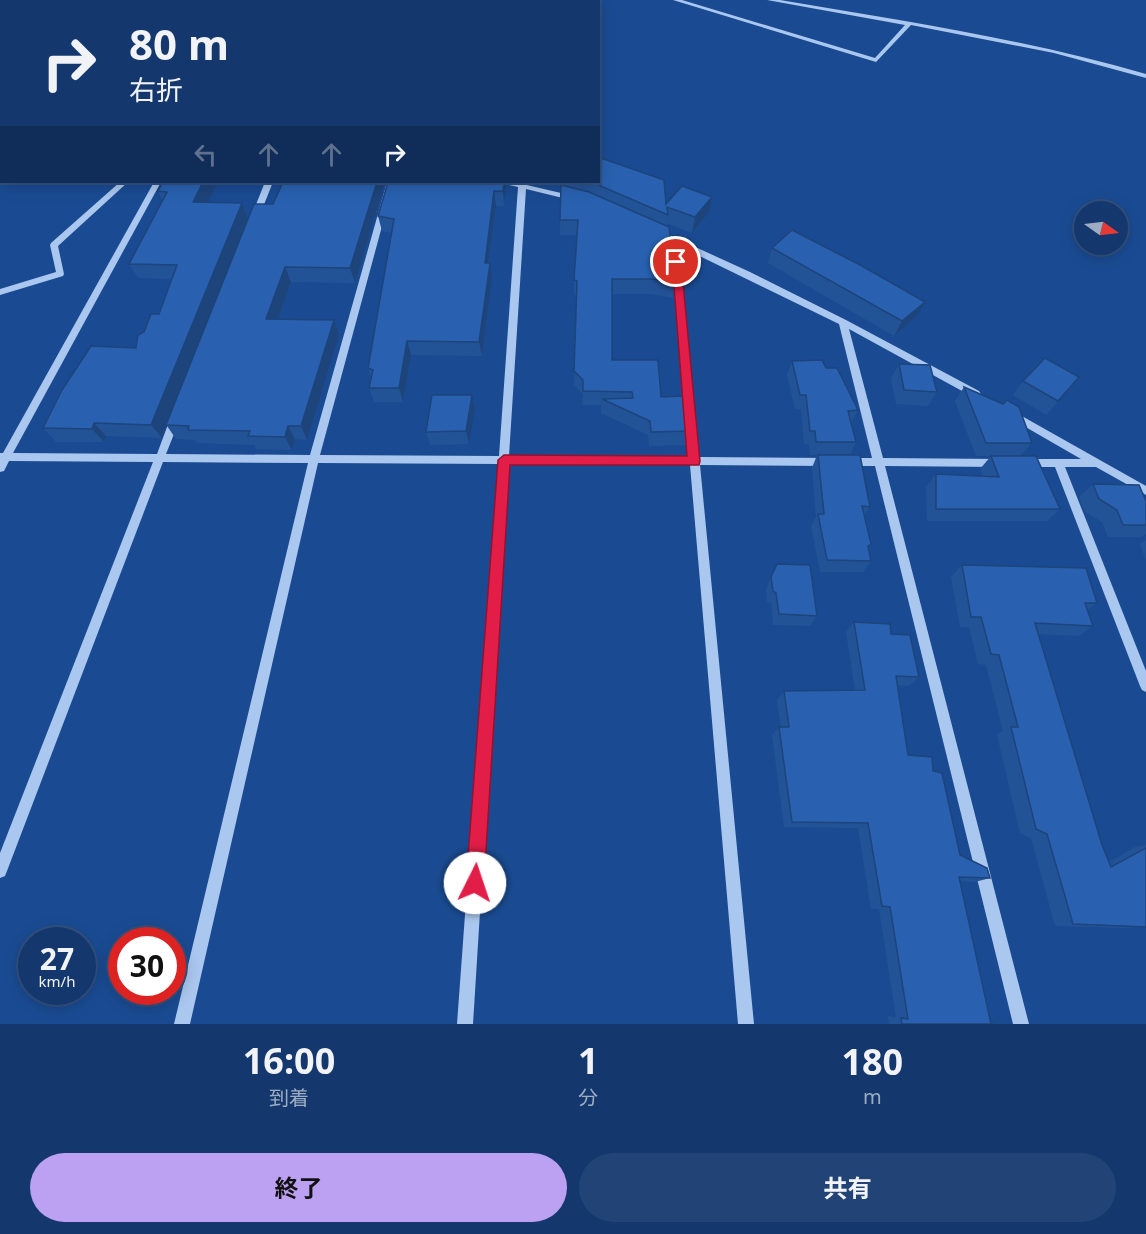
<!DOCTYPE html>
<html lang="ja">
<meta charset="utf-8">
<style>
:root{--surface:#14386e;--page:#214376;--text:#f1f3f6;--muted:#9dacc2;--line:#335281;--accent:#bca0f2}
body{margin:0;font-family:"Noto Sans","Noto Sans JP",sans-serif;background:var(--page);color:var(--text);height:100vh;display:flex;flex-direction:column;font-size:22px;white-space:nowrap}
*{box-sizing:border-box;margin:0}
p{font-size:20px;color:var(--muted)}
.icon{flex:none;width:33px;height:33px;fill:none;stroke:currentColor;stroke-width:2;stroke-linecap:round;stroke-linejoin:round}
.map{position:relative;height:1024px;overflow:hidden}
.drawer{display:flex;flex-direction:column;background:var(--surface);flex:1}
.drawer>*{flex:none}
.hud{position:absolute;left:0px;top:0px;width:600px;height:183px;box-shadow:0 3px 15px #0003,0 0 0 2px var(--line);background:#14386e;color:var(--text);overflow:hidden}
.needle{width:39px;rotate:104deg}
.fabs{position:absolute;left:1074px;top:201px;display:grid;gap:12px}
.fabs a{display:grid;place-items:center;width:54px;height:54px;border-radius:50%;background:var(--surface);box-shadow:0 3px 15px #0003,0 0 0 2px var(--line);font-size:30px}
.speed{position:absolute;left:18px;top:927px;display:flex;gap:12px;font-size:30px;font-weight:700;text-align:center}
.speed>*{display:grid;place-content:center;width:78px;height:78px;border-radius:50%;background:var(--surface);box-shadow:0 3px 15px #0003,0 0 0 2px var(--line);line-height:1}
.speed small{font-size:15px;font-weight:400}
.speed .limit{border:9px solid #d22;background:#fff;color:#111}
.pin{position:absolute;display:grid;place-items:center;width:51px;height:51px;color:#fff;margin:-26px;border:3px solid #fff;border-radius:50%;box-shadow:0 2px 6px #0007}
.me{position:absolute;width:66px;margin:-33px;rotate:4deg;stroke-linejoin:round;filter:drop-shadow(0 0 4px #0008)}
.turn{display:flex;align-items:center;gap:21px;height:126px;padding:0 30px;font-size:27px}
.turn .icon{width:78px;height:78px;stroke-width:2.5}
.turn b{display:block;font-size:42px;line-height:51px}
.lanes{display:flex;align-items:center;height:57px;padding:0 30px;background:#0003;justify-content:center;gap:30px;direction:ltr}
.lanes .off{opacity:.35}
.eta{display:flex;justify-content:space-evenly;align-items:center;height:102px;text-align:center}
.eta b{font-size:36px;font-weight:700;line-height:42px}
.cta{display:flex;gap:12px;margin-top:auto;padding:12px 30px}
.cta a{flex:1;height:69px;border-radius:36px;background:var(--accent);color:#111;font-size:24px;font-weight:700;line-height:69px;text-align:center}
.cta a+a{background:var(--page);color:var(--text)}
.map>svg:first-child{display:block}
</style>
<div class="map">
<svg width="1146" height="1024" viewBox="0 0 1146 1024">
<rect width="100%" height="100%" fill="#1a4b92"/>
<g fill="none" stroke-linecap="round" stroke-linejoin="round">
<g fill="#aac7ef" fill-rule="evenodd">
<path d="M 141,0 L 147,0 L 139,2 Z"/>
<path d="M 206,0 L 212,0 L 204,2 Z"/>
<path d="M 308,0 L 314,0 L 306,2 Z"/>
<path d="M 409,0 L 415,0 L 408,2 Z"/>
<path d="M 506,0 L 512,0 L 505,2 Z"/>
<path d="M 673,0 L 682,0 L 875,58 L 905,25 L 767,0 L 780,0 C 903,21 1026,39 1146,74 L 1146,78 L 1054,53 L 911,25 L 876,62 Z"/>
<path d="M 0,44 L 2,44 L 2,49 L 0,48 Z"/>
<rect x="0" y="106" width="2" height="5"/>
<rect x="0" y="168" width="2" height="5"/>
<path d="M 120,182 L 128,182 L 58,246 L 64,274 L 63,276 L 0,295 L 0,289 L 56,272 L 50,245 L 51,243 Z"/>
<path d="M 154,182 L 161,182 L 13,453 L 157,454 L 170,419 L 175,415 L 180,419 L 166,454 L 310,455 L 387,182 L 394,182 L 320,455 L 499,456 L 518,187 L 504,184 L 504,182 L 514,182 L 578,197 L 579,199 L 575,201 L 526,189 L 509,456 L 689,457 L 670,242 L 665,238 L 669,235 L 750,272 L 846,320 L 979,391 L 981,394 L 979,397 L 973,397 L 849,329 L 883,458 L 1000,459 L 1004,460 L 1005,463 L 1004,466 L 1000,467 L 885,466 L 1029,1024 L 1013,1024 L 875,466 L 848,466 L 843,462 L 848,458 L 872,458 L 839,324 L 679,246 L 699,457 L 829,458 L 834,462 L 829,466 L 700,465 L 754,1024 L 738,1024 L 690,465 L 508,464 L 473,1024 L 457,1024 L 498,464 L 318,463 L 190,1024 L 174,1024 L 308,463 L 163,462 L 7,871 L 5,876 L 0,878 L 0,853 L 153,462 L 9,461 L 4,471 L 0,472 L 0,453 L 3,453 Z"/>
<path d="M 265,182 L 273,182 L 259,217 L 258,219 L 252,219 L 251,217 Z"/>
<path d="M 1013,411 L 1146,486 L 1146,495 L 1096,467 L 1065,467 L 1146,671 L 1146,692 L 1142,690 L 1140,686 L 1055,467 L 1025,467 L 1021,466 L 1020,463 L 1021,460 L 1025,459 L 1081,459 L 1010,418 L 1008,415 Z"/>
</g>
</g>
<g fill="#235397">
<path d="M 163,182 L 208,202 L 242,203 L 248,219 L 273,204 L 283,182 L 385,182 L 355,283 L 291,282 L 278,319 L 334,320 L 339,335 L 307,440 L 295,439 L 292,450 L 256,449 L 254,445 L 197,443 L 195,440 L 176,439 L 167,426 L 162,438 L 106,436 L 104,442 L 56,442 L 43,428 L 136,348 L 144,332 L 159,314 L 172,279 L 138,278 L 129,264 L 162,200 L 158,191 Z"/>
<path d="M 561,182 L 598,182 L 666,204 L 709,212 L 692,233 L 667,223 L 666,226 L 675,283 L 673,298 L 651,294 L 612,294 L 612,360 L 661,397 L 689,431 L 686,445 L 649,446 L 648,435 L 601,413 L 601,405 L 582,405 L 583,394 L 574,385 L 576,295 L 574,295 L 574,280 L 577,235 L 560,235 Z"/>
<path d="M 506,185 L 504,206 L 496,206 L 488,263 L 490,263 L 492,278 L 482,356 L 411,355 L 403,402 L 374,402 L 369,388 L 371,377 L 368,368 L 392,233 L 382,231 L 378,216 Z"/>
<path d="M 772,248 L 917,316 L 894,336 L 768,263 Z"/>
<path d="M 792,361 L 826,368 L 858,410 L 851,423 L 856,442 L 850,455 L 870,507 L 864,516 L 871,544 L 868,548 L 871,561 L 863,572 L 820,572 L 811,526 L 816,517 L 812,468 L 817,455 L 810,455 L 809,444 L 804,444 L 801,409 L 795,409 L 787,375 Z"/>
<path d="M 899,364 L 937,392 L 928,406 L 896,404 L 891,378 Z"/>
<path d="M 1079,377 L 1046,415 L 1013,395 L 1023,381 Z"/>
<path d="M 964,387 L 1032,443 L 1020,456 L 1060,509 L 1047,521 L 927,521 L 926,487 L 936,474 L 983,476 L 980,469 L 991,456 L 976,456 L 955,401 Z"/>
<path d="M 475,409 L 469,444 L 430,445 L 426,432 Z"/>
<path d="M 1093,484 L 1146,501 L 1146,534 L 1141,537 L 1108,537 L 1102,522 L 1085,512 L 1079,497 Z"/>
<path d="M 1146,540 L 1146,561 L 1140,544 Z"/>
<path d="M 777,564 L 817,616 L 810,626 L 773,625 L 771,603 L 767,602 L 766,589 Z"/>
<path d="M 962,565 L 1097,603 L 1087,610 L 1093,626 L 1078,636 L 1039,634 L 1102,845 L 1109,862 L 1135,847 L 1146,845 L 1146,927 L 1123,928 L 1055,926 L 1031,838 L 1020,833 L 997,735 L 1003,731 L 986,665 L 978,664 L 969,627 L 960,627 L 951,577 Z"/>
<path d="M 854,622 L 891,634 L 919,677 L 909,686 L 898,685 L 908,755 L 933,771 L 960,855 L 990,878 L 975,882 L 960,881 L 991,1023 L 997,1024 L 889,1024 L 888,1016 L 896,1017 L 879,909 L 871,909 L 858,828 L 784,827 L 772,735 L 779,727 L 781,727 L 777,700 L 784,691 L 855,690 L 846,632 Z"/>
</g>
<g fill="#1d447b">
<path d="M 549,0 L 561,0 L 560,2 L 548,2 Z"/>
<path d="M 203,182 L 218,182 L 201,217 L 193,202 Z"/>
<path d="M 377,182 L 385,182 L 355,283 L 350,268 Z"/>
<path d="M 504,182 L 506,182 L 506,185 L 504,206 L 503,191 Z"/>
<path d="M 494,191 L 496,206 L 486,278 L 485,263 Z"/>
<path d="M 712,197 L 709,212 L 692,233 L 695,217 Z"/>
<path d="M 242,203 L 248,219 L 162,438 L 151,425 Z"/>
<path d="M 490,263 L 492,278 L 482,356 L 479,342 Z"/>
<path d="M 285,267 L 291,282 L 273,333 L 266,319 Z"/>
<path d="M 925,302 L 917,316 L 894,336 L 902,321 Z"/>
<path d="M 334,320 L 339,335 L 307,440 L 301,426 Z"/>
<path d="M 407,341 L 411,355 L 403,402 L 399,388 Z"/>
<path d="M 472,395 L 475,409 L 469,444 L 466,431 Z"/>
<path d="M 94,423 L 106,436 L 104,442 L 92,429 Z"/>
<path d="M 288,426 L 295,439 L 292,450 L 285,437 Z"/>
</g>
<g fill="#2961b0" stroke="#1d447b" stroke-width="1.5">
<path d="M 512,0 L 549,0 L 548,2 L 510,2 Z"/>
<path d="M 598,157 L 664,180 L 666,204 L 682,186 L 712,197 L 695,217 L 667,207 L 668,215 L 596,184 L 587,182 L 598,182 Z"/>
<path d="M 163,182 L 203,182 L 193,202 L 242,203 L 151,425 L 94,423 L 92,429 L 43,428 L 62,390 L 91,346 L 136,348 L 138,335 L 144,332 L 151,314 L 159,314 L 177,265 L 129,264 L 167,192 L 158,191 Z"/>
<path d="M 283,182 L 377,182 L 350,268 L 285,267 L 266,319 L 334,320 L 301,426 L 288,426 L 285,437 L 248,436 L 250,431 L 188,430 L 189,426 L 166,425 L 254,204 L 273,204 Z"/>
<path d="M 388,182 L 504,182 L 503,191 L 494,191 L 485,263 L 490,263 L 479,342 L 407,341 L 399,388 L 369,388 L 373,370 L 368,368 L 394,219 L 378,216 Z"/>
<path d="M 561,185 L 589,192 L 669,227 L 675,283 L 653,279 L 612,279 L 612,360 L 658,360 L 661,397 L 684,396 L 689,431 L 651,432 L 650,421 L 602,399 L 633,398 L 632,392 L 583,391 L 583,380 L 574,371 L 577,281 L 574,280 L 578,220 L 560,220 Z"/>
<path d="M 792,230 L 862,266 L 925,302 L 902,321 L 772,248 Z"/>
<path d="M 1045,358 L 1079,377 L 1058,401 L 1023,381 Z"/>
<path d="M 822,360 L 826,368 L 837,368 L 858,410 L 848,411 L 856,442 L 816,442 L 815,431 L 810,431 L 806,395 L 800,395 L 792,361 Z"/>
<path d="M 899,364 L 930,365 L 937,392 L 904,390 Z"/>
<path d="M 964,387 L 1003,404 L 1007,400 L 1019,407 L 1032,443 L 986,443 Z"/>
<path d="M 432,395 L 472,395 L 466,431 L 426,432 Z"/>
<path d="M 818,455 L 860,455 L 870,507 L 862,506 L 871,544 L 868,546 L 871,561 L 827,560 L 818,514 L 824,514 Z"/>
<path d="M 991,456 L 1036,456 L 1060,509 L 936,509 L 936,474 L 999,477 Z"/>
<path d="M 1093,484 L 1139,485 L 1146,501 L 1146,525 L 1123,525 L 1117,510 L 1099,499 Z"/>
<path d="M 777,564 L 810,565 L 817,616 L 779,614 L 776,593 L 773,591 L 771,577 Z"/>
<path d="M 962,565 L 1086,568 L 1097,603 L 1085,603 L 1093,626 L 1035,623 L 1102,845 L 1111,867 L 1146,848 L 1146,927 L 1073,924 L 1047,834 L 1036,829 L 1011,727 L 1018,727 L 999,655 L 991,654 L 981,617 L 971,617 Z"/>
<path d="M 854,622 L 890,624 L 891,634 L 910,635 L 919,677 L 896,676 L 908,755 L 932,757 L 933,771 L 942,773 L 960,855 L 987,868 L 990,878 L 959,877 L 991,1024 L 995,1024 L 902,1024 L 901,1018 L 908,1019 L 890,907 L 882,906 L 868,823 L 792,822 L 779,727 L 789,727 L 784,691 L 865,690 Z"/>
</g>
<path fill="#e11d48" stroke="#92132f" stroke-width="1.5" d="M 672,260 L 681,262 L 700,461 L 699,465 L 510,465 L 484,883 L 481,889 L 475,892 L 469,889 L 466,883 L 498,460 L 504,455 L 687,456 Z"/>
</svg>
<div class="fabs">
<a><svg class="needle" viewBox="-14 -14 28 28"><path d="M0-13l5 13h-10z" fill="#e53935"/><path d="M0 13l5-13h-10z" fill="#9dacc2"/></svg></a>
</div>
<div class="speed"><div>27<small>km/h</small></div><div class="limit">30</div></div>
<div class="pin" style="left:676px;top:262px;background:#d93025"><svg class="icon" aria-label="arrive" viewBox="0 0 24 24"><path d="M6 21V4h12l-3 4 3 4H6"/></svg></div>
<svg class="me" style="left:475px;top:883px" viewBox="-20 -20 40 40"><circle r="19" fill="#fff"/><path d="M0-13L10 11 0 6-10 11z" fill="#e11d48"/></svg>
<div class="hud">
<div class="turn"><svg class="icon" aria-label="right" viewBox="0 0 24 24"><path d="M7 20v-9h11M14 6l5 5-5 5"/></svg><div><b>80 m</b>右折</div></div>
<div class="lanes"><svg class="icon off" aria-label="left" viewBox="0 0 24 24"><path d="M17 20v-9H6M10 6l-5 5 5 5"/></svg><svg class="icon off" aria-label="ahead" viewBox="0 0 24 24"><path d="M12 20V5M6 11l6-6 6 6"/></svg><svg class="icon off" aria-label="ahead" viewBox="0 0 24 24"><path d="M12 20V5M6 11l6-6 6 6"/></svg><svg class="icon" aria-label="right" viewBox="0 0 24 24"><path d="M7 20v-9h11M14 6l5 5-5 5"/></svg></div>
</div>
</div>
<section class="drawer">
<div class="eta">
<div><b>16:00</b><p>到着</p></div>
<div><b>1</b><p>分</p></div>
<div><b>180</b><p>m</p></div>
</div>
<div class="cta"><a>終了</a><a>共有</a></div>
</section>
